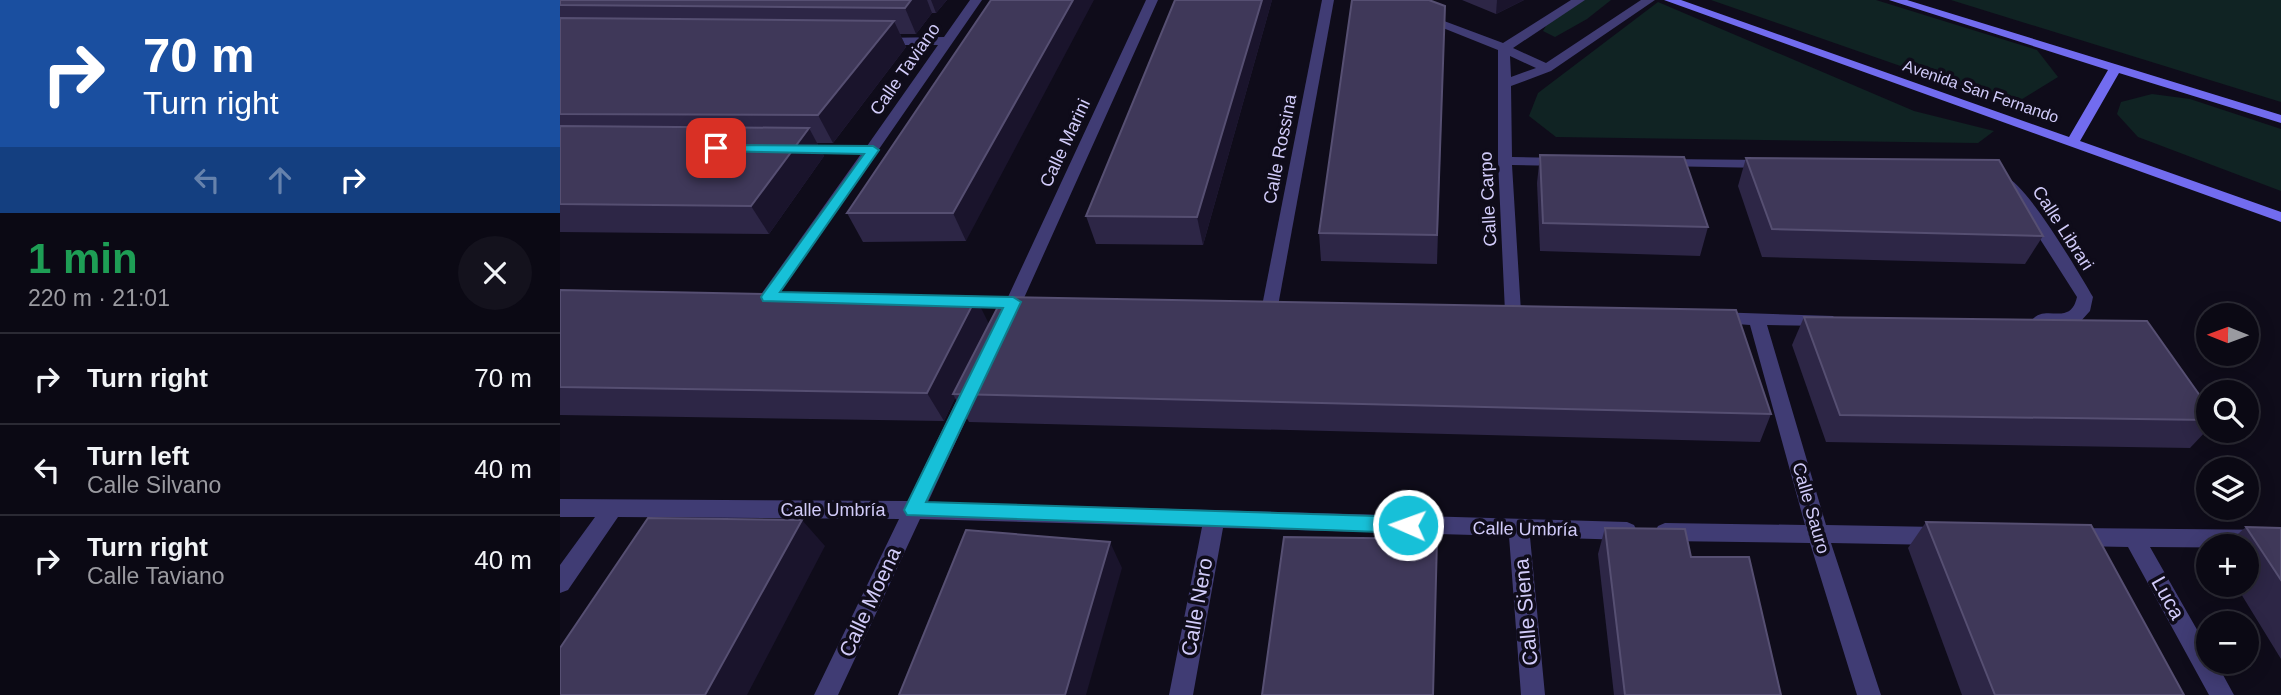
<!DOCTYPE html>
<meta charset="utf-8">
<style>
:root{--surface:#0b0914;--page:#14121d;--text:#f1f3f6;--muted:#9a9aa0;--line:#2b2a34}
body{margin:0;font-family:Helvetica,sans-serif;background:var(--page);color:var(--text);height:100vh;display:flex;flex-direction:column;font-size:26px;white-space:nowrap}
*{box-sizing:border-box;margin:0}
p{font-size:23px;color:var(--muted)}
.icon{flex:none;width:38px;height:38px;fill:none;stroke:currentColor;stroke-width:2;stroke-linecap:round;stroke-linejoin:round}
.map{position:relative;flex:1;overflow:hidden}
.details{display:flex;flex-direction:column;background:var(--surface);width:560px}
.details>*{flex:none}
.top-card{background:#1a4fa0;color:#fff;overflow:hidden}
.needle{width:46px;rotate:271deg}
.tools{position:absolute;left:1636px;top:303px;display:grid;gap:14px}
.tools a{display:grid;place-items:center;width:63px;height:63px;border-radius:50%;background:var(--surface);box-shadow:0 4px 18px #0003,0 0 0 2px var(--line);font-size:35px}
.pin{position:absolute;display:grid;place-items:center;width:60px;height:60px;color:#fff;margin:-30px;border-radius:14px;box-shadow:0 4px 10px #0006}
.me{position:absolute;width:77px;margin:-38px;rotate:272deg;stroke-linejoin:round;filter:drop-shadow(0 0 5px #0008)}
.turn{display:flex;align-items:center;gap:24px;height:147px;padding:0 28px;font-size:32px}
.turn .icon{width:91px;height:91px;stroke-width:2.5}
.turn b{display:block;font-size:49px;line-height:60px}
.lanes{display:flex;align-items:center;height:66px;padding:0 28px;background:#0003;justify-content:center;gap:35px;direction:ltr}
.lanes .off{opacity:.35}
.round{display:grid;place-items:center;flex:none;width:74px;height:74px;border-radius:37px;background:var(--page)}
.headline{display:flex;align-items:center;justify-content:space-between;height:119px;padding:0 28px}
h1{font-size:42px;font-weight:700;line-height:52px;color:#1e9e55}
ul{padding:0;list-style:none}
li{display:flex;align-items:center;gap:21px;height:91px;padding:0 28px;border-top:2px solid var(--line)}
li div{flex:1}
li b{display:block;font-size:26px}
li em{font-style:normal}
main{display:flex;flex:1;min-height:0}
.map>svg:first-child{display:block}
</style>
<main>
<section class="details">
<div class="top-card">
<div class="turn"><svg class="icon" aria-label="right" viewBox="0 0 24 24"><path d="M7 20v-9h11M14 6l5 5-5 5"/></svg><div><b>70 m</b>Turn right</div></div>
<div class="lanes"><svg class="icon off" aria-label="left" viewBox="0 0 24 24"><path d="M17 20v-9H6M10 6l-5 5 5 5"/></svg><svg class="icon off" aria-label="ahead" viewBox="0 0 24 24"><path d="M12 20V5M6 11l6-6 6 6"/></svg><svg class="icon" aria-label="right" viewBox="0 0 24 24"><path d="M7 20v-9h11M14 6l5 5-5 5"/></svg></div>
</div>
<div class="headline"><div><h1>1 min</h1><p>220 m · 21:01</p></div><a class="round"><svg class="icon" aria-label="close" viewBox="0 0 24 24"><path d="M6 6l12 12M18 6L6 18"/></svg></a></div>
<ul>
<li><svg class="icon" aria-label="right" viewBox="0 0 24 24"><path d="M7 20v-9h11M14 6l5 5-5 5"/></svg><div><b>Turn right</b></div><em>70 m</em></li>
<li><svg class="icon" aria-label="left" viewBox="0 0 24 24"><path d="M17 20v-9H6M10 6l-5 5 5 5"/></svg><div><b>Turn left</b><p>Calle Silvano</p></div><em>40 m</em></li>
<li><svg class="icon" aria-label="right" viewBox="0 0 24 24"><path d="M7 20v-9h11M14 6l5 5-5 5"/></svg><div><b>Turn right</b><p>Calle Taviano</p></div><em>40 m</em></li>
</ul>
</section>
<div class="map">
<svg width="1721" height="695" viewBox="0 0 1721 695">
<rect width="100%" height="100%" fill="#0f0c1a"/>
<g fill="#102323">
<path d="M 1022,0 L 1051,0 L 1027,19 L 995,37 L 983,31 L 986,26 Z"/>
<path d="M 1151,0 L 1316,0 L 1477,50 L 1498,77 L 1459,101 L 1415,92 Z"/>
<path d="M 1391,0 L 1721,0 L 1721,102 Z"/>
<path d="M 1098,2 L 1354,111 L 1434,131 L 1418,143 L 996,137 L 969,116 L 978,93 Z"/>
<path d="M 1592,94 L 1630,99 L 1721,129 L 1721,191 L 1578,137 L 1557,114 L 1561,102 Z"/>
</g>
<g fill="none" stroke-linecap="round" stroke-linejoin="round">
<g fill="#403c74" fill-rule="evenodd">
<path d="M 410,0 L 422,0 L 214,301 L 202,301 L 200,297 L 202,293 L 301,154 L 236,153 L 229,149 L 231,146 L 307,146 L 378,45 L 321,45 L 317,44 L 317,38 L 384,37 Z"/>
<path d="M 586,0 L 598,0 L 464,298 L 470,303 L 468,307 L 459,309 L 455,316 L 443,316 L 442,308 L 389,305 L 387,301 L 389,297 L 395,295 L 448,297 Z"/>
<path d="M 762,0 L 774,0 L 718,306 L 710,312 L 702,306 Z"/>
<path d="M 1011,0 L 1025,0 L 953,48 L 986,63 L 1081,0 L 1095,0 L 991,71 L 951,86 L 952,157 L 1003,158 L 1010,162 L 1003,166 L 952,165 L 961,312 L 953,318 L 945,312 L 938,161 L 938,50 L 858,18 L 868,15 L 943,43 ZM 950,56 L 976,68 L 951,77 Z"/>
<path d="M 1104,159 L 1206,160 L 1213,164 L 1206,168 L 1099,166 L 1097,163 Z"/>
<path d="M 1445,177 C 1466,182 1520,275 1533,297 L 1530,311 L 1520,322 L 1480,327 L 1471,321 C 1485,302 1510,328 1517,297 L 1459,206 L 1438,181 Z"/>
<path d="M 1155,312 L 1273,316 L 1276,320 L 1267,326 L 1207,325 L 1266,525 L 1378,527 L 1385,530 L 1388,536 L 1385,542 L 1378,545 L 1271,543 L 1321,695 L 1297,695 L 1250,543 L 1105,541 L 1098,538 L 1095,532 L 1098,526 L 1105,523 L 1245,525 L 1190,325 L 1149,322 L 1147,318 L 1149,314 Z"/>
<path d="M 412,380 L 418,382 L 421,387 L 368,502 L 1067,522 L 1074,525 L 1077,531 L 1074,537 L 1067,540 L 970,537 L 985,695 L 961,695 L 949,536 L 663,528 L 633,695 L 609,695 L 642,527 L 360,519 L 278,695 L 254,695 L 339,519 L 58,517 L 8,590 L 0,593 L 0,565 L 35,517 L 0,517 L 0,499 L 348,501 L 403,387 L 406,382 Z"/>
<path d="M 1515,528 L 1721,530 L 1721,548 L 1590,547 L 1648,649 L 1648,662 L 1656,662 L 1674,695 L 1649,695 L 1568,547 L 1515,546 L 1508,543 L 1505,537 L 1508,531 Z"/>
</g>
<path fill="#726cef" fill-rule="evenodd" d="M 1104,0 L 1121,0 L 1509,137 L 1548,70 L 1329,0 L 1347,0 L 1721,115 L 1721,123 L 1559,73 L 1520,141 L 1721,212 L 1721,222 Z"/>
</g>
<g fill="#2d2646">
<path d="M 0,0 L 387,0 L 376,13 L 372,13 L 356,34 L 340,34 L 346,47 L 273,143 L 257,143 L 264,156 L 209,234 L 0,232 Z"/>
<path d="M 431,0 L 406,241 L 303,242 L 287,213 Z"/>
<path d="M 615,0 L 712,0 L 643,245 L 536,244 L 526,216 Z"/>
<path d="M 902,0 L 964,0 L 936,14 Z"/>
<path d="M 885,6 L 877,264 L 761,261 L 759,233 Z"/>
<path d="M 980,155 L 1148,227 L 1140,256 L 980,251 L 977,183 Z"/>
<path d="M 1186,158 L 1483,236 L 1465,264 L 1202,257 L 1178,186 Z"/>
<path d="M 0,290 L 429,324 L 1211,414 L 1200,442 L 409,422 L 395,398 L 384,421 L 0,415 Z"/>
<path d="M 1244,317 L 1648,407 L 1648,429 L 1630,448 L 1266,442 L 1232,345 Z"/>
<path d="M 1366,522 L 1624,695 L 1402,695 L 1348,548 Z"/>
<path d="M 1686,527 L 1721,528 L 1721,659 L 1675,584 L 1687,584 L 1687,546 L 1664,546 Z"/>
<path d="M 1045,528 L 1131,557 L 1221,695 L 1054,695 L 1038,554 Z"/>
</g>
<g fill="#1a142c">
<path d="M 351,0 L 367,0 L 372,13 L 356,34 L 345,8 Z"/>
<path d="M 371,0 L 387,0 L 376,13 Z"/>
<path d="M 513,0 L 534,0 L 406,241 L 393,213 Z"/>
<path d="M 702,0 L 712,0 L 643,245 L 637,217 Z"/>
<path d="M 937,0 L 964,0 L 936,14 Z"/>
<path d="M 334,21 L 346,47 L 273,143 L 258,115 Z"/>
<path d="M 249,128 L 264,156 L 209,234 L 191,206 Z"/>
<path d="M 416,298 L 430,326 L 393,394 L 395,398 L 384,421 L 367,393 Z"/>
<path d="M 242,520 L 265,546 L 187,695 L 145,695 Z"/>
<path d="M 550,542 L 562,568 L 526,695 L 505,695 Z"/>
</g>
<g fill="#3f3859" stroke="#564f72" stroke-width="2">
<path d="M 0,0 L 351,0 L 345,8 L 0,5 Z"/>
<path d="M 431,0 L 513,0 L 393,213 L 287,213 Z"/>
<path d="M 615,0 L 702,0 L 637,217 L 526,216 Z"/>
<path d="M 792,0 L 869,0 L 885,6 L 877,235 L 759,233 Z"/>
<path d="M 0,18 L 334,21 L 258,115 L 0,114 Z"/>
<path d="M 0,126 L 249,128 L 191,206 L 0,204 Z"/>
<path d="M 980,155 L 1124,157 L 1148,227 L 983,223 Z"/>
<path d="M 1186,158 L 1439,160 L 1483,236 L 1212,229 Z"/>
<path d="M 0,290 L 416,298 L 367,393 L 0,387 Z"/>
<path d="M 443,297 L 1176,310 L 1211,414 L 393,394 Z"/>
<path d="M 1244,317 L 1587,321 L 1648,407 L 1648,420 L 1280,415 Z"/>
<path d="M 88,518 L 242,520 L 145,695 L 0,695 L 0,648 Z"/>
<path d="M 1366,522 L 1531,525 L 1624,695 L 1435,695 Z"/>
<path d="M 1686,527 L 1721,528 L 1721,580 Z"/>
<path d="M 1045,528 L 1125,529 L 1131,557 L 1189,557 L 1221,695 L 1065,695 Z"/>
<path d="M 406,530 L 550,542 L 505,695 L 339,695 Z"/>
<path d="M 724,537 L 877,539 L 873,695 L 702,695 Z"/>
</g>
<path fill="#17c0d8" stroke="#0f7d8c" stroke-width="2" d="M 156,145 L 313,146 L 319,150 L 220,292 L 453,297 L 461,302 L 366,502 L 848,517 L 855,520 L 857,525 L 855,531 L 848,533 L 347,515 L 344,510 L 443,308 L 203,301 L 201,297 L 203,294 L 304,154 L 152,151 L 150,148 Z"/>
<g text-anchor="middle" stroke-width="7" stroke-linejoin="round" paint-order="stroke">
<g font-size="16" fill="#d1cbf9" stroke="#0f0c1a">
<text transform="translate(1421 91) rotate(19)" y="6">Avenida San Fernando</text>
</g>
<g font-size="18" fill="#d1cbf9" stroke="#0f0c1a">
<text transform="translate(345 69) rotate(-55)" y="6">Calle Taviano</text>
<text transform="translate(505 143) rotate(-65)" y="6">Calle Marini</text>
<text transform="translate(720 149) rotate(-79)" y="6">Calle Rossina</text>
<text transform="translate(928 199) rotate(-93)" y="6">Calle Carpo</text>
<text transform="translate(1503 228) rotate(57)" y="6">Calle Librari</text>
<text transform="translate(1251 508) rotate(74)" y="6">Calle Sauro</text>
<text x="273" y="516">Calle Umbría</text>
<text transform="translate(965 529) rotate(1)" y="6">Calle Umbría</text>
</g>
<g font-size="21" fill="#d1cbf9" stroke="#0f0c1a">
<text transform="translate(1608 598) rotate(61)" y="7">Luca</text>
<text transform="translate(310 602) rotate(-65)" y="7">Calle Moena</text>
<text transform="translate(637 607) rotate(-80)" y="7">Calle Nero</text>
<text transform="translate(966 612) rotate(-95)" y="7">Calle Siena</text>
</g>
</g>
</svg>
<div class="tools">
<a><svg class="needle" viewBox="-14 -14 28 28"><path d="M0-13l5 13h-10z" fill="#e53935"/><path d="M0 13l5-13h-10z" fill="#9a9aa0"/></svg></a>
<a><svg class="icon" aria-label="search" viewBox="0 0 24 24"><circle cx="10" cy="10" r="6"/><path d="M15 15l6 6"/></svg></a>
<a><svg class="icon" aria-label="layers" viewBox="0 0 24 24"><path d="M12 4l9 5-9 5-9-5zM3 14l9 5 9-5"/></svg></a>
<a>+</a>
<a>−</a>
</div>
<div class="pin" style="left:156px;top:148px;background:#d93025"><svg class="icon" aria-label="arrive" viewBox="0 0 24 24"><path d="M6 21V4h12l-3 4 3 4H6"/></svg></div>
<svg class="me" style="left:848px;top:525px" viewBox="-20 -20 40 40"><circle r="17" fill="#17c0d8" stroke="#fff" stroke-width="3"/><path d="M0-11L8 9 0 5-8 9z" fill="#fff"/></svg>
</div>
</main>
